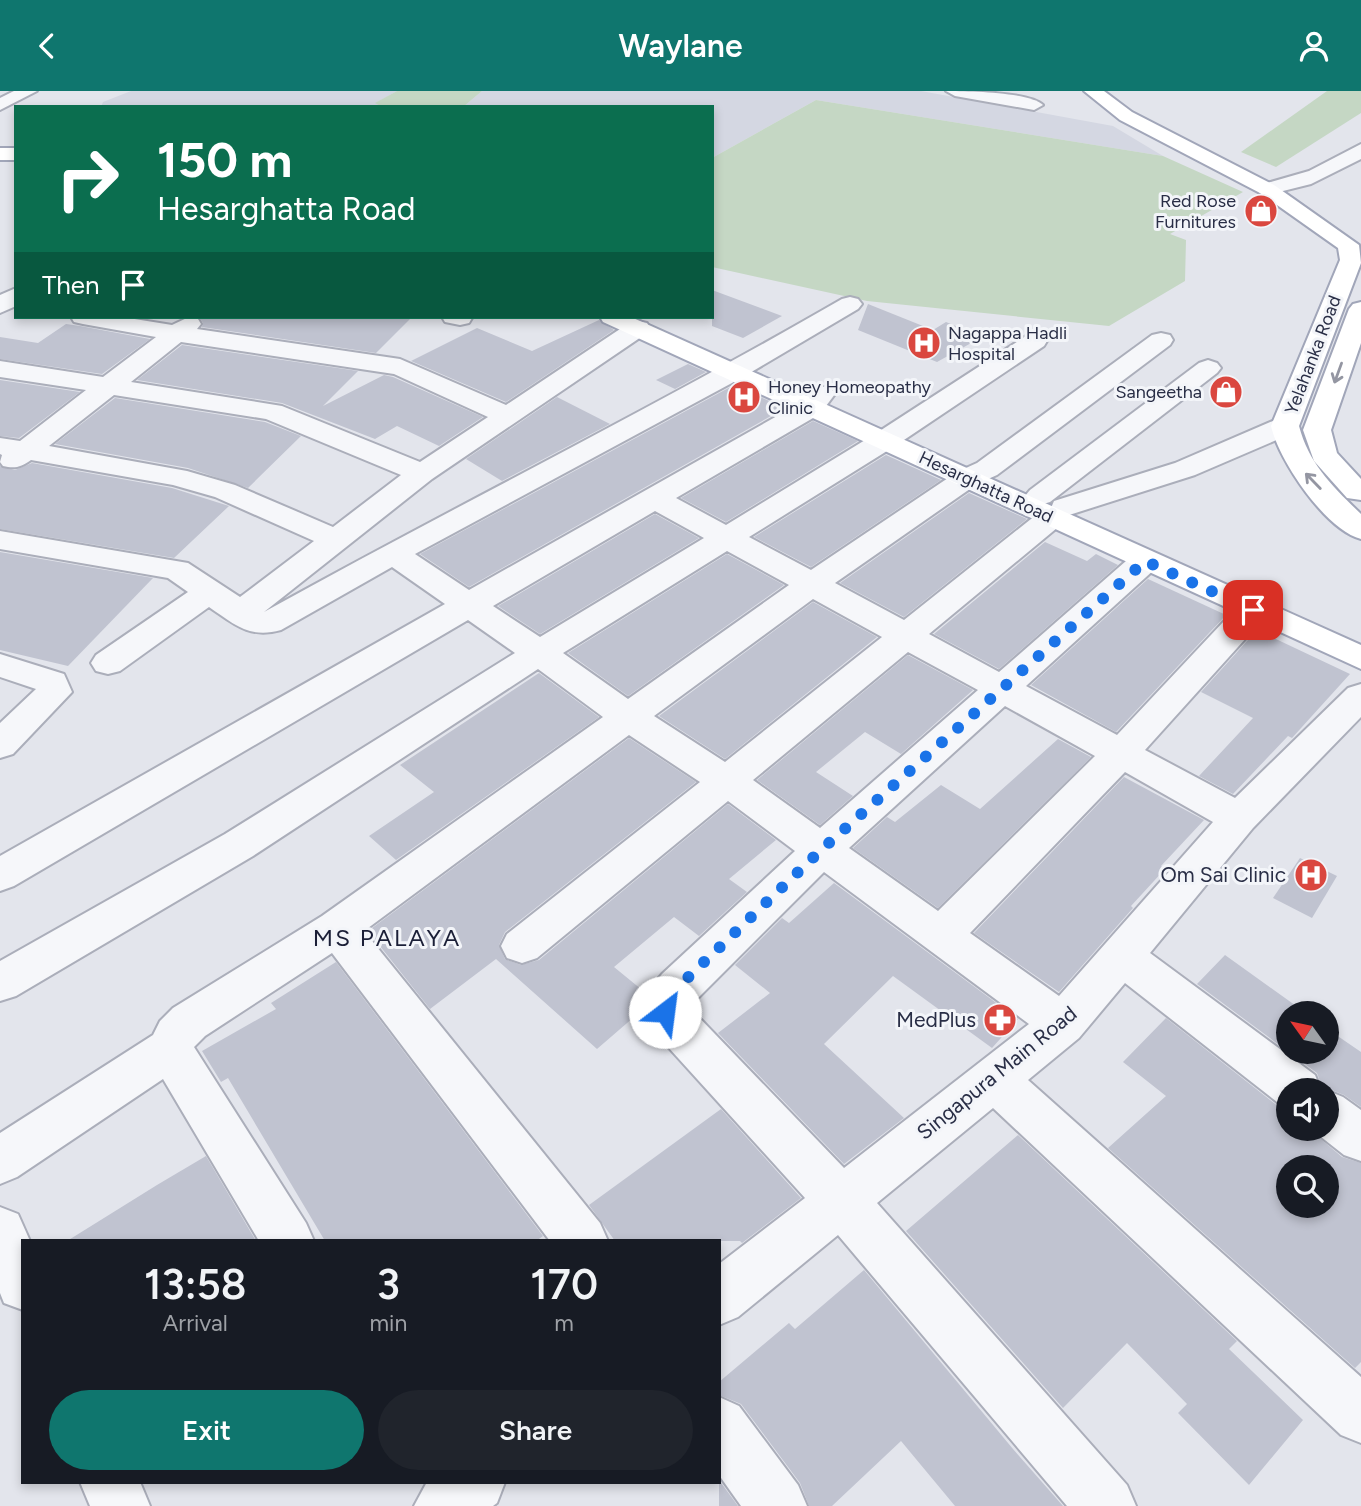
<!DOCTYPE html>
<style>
:root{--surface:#171b24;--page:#20242c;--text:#f1f3f6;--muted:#9ea1a6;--accent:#0f766e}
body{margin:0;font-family:Figtree,sans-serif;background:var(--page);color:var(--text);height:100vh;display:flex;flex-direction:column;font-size:26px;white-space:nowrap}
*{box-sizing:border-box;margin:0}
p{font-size:23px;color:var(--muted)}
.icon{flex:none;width:38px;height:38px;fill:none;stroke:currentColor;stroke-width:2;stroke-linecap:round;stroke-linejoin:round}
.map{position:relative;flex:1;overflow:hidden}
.details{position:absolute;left:21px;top:1148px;width:700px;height:245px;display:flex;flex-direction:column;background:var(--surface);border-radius:0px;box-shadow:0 4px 10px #0003}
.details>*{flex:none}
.top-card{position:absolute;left:14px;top:14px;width:700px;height:214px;border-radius:0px;box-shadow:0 4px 10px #0003;background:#0b6e4f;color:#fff;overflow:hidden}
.needle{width:46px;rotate:303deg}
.tools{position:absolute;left:1276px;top:910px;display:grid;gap:14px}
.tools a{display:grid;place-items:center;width:63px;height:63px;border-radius:50%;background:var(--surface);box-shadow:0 4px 10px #0003;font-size:35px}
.pin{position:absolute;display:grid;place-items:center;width:60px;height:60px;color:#fff;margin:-30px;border-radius:14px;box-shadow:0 4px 10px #0006}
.me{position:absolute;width:77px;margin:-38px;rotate:30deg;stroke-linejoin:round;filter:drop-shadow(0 0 5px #0008)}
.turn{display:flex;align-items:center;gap:24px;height:147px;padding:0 28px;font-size:32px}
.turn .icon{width:91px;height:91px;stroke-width:2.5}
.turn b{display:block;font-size:49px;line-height:60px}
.then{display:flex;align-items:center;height:66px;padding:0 28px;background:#0003;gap:14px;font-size:26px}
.eta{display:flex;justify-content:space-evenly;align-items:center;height:119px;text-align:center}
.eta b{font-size:42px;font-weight:600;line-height:49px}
.action{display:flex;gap:14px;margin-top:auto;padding:14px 28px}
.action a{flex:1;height:80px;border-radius:42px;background:var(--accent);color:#fff;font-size:28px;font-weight:600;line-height:80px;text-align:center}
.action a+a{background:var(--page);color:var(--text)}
header{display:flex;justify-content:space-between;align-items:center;height:91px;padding:0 28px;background:var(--accent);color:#fff;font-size:32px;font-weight:600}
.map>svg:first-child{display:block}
</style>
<header><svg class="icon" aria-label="back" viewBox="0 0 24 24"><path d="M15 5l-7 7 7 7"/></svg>Waylane<svg class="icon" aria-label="person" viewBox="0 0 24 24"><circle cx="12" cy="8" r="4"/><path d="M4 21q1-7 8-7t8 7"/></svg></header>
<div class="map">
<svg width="1361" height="1415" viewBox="0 0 1361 1415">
<rect width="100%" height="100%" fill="#e3e5ec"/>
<g fill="#d4d7e2">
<path d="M 131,0 L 397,0 L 376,12 L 382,16 L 101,16 L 103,11 Z"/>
<path d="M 482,0 L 921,0 L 1113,35 L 1163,65 L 816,9 L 712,67 L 712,16 L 463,16 Z"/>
</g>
<g fill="#c5d7c4">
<path d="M 397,0 L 482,0 L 463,16 L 382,16 L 375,12 Z"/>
<path d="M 1327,0 L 1361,0 L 1361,22 L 1276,76 L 1241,61 Z"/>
<path d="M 816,9 L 1163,65 L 1243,101 L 1170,143 L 1186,149 L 1185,190 L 1109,235 L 867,210 L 712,176 L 712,67 Z"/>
</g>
<g fill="#c0c3d0" fill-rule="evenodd">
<path d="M 712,199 L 782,225 L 743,247 L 712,235 Z"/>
<path d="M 868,213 L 933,239 L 946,231 L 982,246 L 937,271 L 858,239 Z"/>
<path d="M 199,226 L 412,226 L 376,262 L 202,236 L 203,232 Z"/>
<path d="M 599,229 L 614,239 L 506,311 L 411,270 L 477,237 L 532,260 Z"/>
<path d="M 66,233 L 80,235 L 150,248 L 102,283 L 0,268 L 0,246 L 38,252 Z"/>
<path d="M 182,254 L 358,280 L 323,315 L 384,284 L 393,286 L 483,326 L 439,355 L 397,335 L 375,348 L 282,312 L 137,289 Z"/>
<path d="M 688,273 L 706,281 L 675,298 L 656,289 Z"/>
<path d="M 0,289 L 80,301 L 19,347 L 0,345 Z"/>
<path d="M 734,294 L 785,317 L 469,496 L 420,463 Z"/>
<path d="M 557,306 L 610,333 L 502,390 L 466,368 Z"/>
<path d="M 115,307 L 265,331 L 301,345 L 248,397 L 188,377 L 55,353 Z"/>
<path d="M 813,330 L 858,350 L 726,431 L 681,407 Z"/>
<path d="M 886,364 L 941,389 L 811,476 L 754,446 Z"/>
<path d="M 32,372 L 172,397 L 229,415 L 174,467 L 0,438 L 0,375 L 15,379 Z"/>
<path d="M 969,402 L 1027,428 L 904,526 L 840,492 Z"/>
<path d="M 655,423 L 699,447 L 540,543 L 498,515 Z"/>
<path d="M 1045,451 L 1087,470 L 1096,463 L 1118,474 L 999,578 L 934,543 Z"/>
<path d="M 0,461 L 153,487 L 68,575 L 0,559 Z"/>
<path d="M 727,463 L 784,494 L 628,605 L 568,562 Z"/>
<path d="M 1148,488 L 1226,524 L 1116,641 L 1031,594 Z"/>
<path d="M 813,511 L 877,546 L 725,668 L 659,625 Z"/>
<path d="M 1257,539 L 1350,583 L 1292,647 L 1288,645 L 1233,703 L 1199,685 L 1253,627 L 1201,601 Z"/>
<path d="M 908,564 L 973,599 L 901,663 L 865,641 L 816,681 L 853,705 L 820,734 L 757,689 Z"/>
<path d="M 539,582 L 599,626 L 396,769 L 369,745 L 434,701 L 400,674 Z"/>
<path d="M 629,647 L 696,691 L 505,841 L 499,854 L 505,868 L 521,874 L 539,869 L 728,713 L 776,749 L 729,788 L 747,801 L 699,845 L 674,826 L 614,876 L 647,903 L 641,920 L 597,958 L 496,868 L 430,918 L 368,840 Z"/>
<path d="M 1058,648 L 1091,666 L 938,817 L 853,757 L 887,726 L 895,731 L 941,694 L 980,718 Z"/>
<path d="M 1124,686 L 1204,729 L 1161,775 L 1165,778 L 1131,815 L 1133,817 L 1059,901 L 974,842 Z"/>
<path d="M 1300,767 L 1337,785 L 1312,827 L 1273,807 Z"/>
<path d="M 834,792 L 1018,928 L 992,957 L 893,885 L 824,953 L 904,1027 L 844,1073 L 718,942 L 770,902 L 735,874 L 782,827 L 789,832 Z"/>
<path d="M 1225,864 L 1306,922 L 1288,922 L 1288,961 L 1326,961 L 1326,937 L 1361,961 L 1361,1016 L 1344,1004 L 1327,997 L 1323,999 L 1317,982 L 1197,893 Z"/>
<path d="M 336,871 L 543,1145 L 536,1150 L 325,1150 L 228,987 L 221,991 L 202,960 L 276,918 L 271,912 Z"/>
<path d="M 1166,927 L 1279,1016 L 1288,1018 L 1288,1038 L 1309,1038 L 1342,1066 L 1361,1072 L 1361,1271 L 1355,1277 L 1108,1057 L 1166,1005 L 1123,971 ZM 1288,1076 L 1326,1076 L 1326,1115 L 1288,1115 Z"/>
<path d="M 721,1018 L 801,1107 L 742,1152 L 740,1150 L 615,1150 L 589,1114 Z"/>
<path d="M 1018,1044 L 1237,1250 L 1229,1258 L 1303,1329 L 1249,1394 L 1178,1322 L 1187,1313 L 1127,1252 L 1063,1317 L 906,1140 Z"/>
<path d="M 206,1065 L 256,1150 L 67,1150 L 157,1094 Z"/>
<path d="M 864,1179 L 1013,1358 L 1063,1415 L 955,1415 L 901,1350 L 832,1415 L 809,1415 L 800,1392 L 741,1313 L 719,1304 L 719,1291 L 789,1232 L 795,1238 Z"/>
<path d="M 719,1389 L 738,1415 L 719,1415 Z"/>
</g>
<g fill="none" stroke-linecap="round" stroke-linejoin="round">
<defs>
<g id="minor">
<path d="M 14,0 L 37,0 L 0,19 L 0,7 Z"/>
<path d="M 946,0 C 966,0 1030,1 1043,14 L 1034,19 L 955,5 Z"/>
<path d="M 1361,53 L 1361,68 L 1311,93 L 1267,104 L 1260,102 L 1257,98 L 1260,94 L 1309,80 Z"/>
<path d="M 16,197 L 16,215 L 0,222 L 0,204 Z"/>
<path d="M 850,206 L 858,208 L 862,213 L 858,218 L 743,286 L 415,463 L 469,499 L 802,311 C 811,300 816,293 831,297 L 835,303 L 820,323 L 676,407 L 726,434 L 875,343 L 1026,245 L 1035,243 L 1044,245 L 1047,250 L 1044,255 L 895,355 L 749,446 L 811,479 L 957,381 L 977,372 L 1152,244 L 1161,242 L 1170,244 L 1173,249 L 1170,254 L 997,384 L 977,393 L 835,492 L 904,529 L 1041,420 L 1051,417 L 1054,410 L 1175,372 L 1275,329 L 1285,327 L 1295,329 L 1299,335 L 1295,341 L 1195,384 L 1066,425 L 1063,432 L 929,543 L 999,581 L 1134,463 L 1145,461 L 1156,463 L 1161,470 L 1156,477 L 1026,595 L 1117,644 L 1241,512 L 1253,509 L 1265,512 L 1269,519 L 1265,526 L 1145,659 L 1235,707 L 1348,597 L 1361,593 L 1361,626 L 1253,737 L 1150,862 L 1315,984 L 1321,999 L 1288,999 L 1288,1016 L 1281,1014 L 1125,892 L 1079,947 L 1028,989 L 1361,1286 L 1361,1352 L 1341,1344 L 993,1017 L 877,1112 L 1127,1394 L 1136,1415 L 1067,1415 L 838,1144 L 738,1226 L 719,1234 L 719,1173 L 805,1107 L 649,935 L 643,921 L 653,894 L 662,883 L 795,760 L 728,710 L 537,867 L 522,872 L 507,867 L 501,855 L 507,843 L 700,691 L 629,644 L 364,840 L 600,1132 L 608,1150 L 550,1150 L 332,862 L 205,945 L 194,956 L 306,1132 L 314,1150 L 259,1150 L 163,988 L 17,1086 L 0,1093 L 0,1042 L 153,944 L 160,930 L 173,917 L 322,825 L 603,626 L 538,578 L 253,765 L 16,905 L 0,910 L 0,870 L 225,743 L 515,562 L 468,529 L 14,795 L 0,800 L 0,765 L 445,513 L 392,476 L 281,539 C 249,548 234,533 209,516 L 120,580 L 108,583 L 96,580 L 91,572 L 96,564 L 188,501 L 168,487 L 0,458 L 0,440 L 188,472 L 240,506 L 314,450 L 215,406 L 173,394 L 31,369 C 21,376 15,378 3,375 L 0,371 L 2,364 L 0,363 L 0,347 L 20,350 L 86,299 L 0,286 L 0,270 L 103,286 L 156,246 L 83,233 L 74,231 L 71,226 L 122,226 L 172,234 L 189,226 L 198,228 L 201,233 L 197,238 L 400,268 L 506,314 L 629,232 L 638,230 L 647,232 L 650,237 L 647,242 L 432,388 L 264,521 C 455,415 652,318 842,208 ZM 181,251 L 394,283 L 488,326 L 420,371 L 282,315 L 131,291 ZM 114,304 L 266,328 L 401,384 L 333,436 L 235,394 L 187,380 L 49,355 ZM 655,420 L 704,447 L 540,546 L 493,515 ZM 727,460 L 789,494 L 628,608 L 563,562 ZM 813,508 L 882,546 L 725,671 L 654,625 ZM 908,561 L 978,599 L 820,737 L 753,689 ZM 1005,615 L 1095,665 L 938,820 L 849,757 ZM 1125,681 L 1213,731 L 1059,905 L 970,842 ZM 824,781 L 1029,933 L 844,1077 L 689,916 Z"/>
<path d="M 442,226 L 471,226 L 472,227 L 469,232 L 460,234 L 445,231 Z"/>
<path d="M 1208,269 L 1217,272 L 1221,277 L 1217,282 L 1050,411 L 1040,414 L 1030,411 L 1025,405 L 1030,399 L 1199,272 Z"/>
<path d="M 0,563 L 64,583 L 72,601 L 13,663 L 0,667 L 0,632 L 36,598 L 0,586 Z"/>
<path d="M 1326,999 L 1343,1006 L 1361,1019 L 1361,1070 L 1344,1064 L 1311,1038 L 1326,1038 Z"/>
<path d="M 0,1116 L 18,1123 L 30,1150 L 23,1150 L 23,1219 L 4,1212 L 0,1202 Z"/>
<path d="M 719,1306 L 739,1315 L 798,1394 L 807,1415 L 741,1415 L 719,1384 Z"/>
<path d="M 80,1391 L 140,1391 L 150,1415 L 90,1415 Z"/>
<path d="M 427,1391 L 505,1391 L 497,1412 L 493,1415 L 414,1415 Z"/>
</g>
<g id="major">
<path d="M 1084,0 L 1104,0 L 1132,21 L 1274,94 L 1359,154 L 1361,172 L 1299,335 C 1309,373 1333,396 1361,423 L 1361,448 C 1326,439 1279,370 1271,335 L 1340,169 L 1338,157 L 1260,102 L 1120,29 Z"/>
<rect x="0" y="57" width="16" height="12"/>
<path d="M 1361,211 L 1361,252 L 1331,339 L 1337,362 L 1361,388 L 1361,409 L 1347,407 L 1314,370 L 1303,339 L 1349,218 L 1353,213 Z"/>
<path d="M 600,226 L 631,226 L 1361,554 L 1361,578 L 603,231 Z"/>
</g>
</defs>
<use href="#minor" stroke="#abaeba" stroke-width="4"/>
<use href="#major" stroke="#a1a6b9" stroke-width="4"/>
<use href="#minor" fill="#f6f7fa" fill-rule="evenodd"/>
<use href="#major" fill="#fff" fill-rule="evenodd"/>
</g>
<defs><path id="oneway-shaft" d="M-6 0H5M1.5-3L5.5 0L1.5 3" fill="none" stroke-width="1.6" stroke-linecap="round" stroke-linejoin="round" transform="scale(1.75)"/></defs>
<g stroke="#9496a2">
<use href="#oneway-shaft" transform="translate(1338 282) rotate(110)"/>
<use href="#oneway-shaft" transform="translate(1313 390) rotate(-134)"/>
</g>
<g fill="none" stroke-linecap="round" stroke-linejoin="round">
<path stroke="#1a73e8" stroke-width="12" stroke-dasharray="0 21.6" d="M 665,921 L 669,907 L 678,896 L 820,760 L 1145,470 L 1253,519"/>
</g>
<defs>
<symbol id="shop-disc" viewBox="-11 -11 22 22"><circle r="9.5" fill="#da473f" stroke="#f3f5f9"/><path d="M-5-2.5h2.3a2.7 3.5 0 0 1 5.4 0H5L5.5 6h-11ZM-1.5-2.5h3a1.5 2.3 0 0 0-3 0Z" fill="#fff"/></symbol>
<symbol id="hospital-disc" viewBox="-11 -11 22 22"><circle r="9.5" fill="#da473f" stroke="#f3f5f9"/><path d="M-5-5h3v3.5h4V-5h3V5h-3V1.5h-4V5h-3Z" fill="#fff"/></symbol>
<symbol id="pharmacy-disc" viewBox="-11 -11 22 22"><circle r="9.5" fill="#da473f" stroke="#f3f5f9"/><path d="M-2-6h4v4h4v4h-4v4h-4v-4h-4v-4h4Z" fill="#fff"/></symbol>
</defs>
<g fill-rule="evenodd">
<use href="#shop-disc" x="1242" y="101" width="38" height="38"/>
<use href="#hospital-disc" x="905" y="233" width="38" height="38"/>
<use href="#shop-disc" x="1207" y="282" width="38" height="38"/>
<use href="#hospital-disc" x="725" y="287" width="38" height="38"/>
<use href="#hospital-disc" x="1292" y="765" width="38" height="38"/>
<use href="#pharmacy-disc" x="981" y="910" width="38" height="38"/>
</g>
<g text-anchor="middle" stroke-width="6" stroke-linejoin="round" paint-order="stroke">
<g font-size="18" fill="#292e46" stroke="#f3f5f9" text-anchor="end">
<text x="1236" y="116">Red Rose<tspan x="1236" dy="21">Furnitures</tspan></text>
<text x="948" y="248" text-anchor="start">Nagappa Hadli<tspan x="948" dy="21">Hospital</tspan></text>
<text x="768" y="302" text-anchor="start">Honey Homeopathy<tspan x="768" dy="21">Clinic</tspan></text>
<text x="1202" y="307">Sangeetha</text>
</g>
<g font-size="18" fill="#292e46" stroke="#f3f5f9">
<text transform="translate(1313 264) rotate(-69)" y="6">Yelahanka Road</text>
<text transform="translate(986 396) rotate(25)" y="6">Hesarghatta Road</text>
</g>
<g font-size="21" fill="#292e46" stroke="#f3f5f9" text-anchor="end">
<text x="1286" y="791">Om Sai Clinic</text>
<text x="976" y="936">MedPlus</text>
</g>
<g font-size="21" fill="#292e46" stroke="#f3f5f9">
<text transform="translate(997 982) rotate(-39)" y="7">Singapura Main Road</text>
</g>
<g font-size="24" letter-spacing="2" fill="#1b1f37" stroke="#f3f5f9">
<text x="387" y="855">MS PALAYA</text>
</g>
</g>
</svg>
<div class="tools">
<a><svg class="needle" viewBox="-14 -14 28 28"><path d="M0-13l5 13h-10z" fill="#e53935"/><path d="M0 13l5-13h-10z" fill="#9ea1a6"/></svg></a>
<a><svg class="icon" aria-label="sound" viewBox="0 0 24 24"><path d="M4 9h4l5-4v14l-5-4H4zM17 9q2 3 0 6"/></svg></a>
<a><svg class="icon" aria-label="search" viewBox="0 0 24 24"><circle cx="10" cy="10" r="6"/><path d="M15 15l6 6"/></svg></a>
</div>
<div class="pin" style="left:1253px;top:519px;background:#d93025"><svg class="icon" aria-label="arrive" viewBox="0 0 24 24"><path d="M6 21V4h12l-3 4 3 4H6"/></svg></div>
<svg class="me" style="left:665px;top:921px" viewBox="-20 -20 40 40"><circle r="19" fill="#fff"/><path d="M0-13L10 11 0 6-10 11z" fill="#1a73e8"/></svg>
<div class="top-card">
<div class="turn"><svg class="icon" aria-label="right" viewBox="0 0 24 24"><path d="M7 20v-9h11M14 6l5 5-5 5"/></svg><div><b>150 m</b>Hesarghatta Road</div></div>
<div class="then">Then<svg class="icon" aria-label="arrive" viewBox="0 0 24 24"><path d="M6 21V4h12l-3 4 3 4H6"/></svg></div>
</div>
<section class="details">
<div class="eta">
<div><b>13:58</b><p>Arrival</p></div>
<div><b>3</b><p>min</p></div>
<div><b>170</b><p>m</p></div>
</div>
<div class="action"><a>Exit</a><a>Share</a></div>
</section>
</div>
